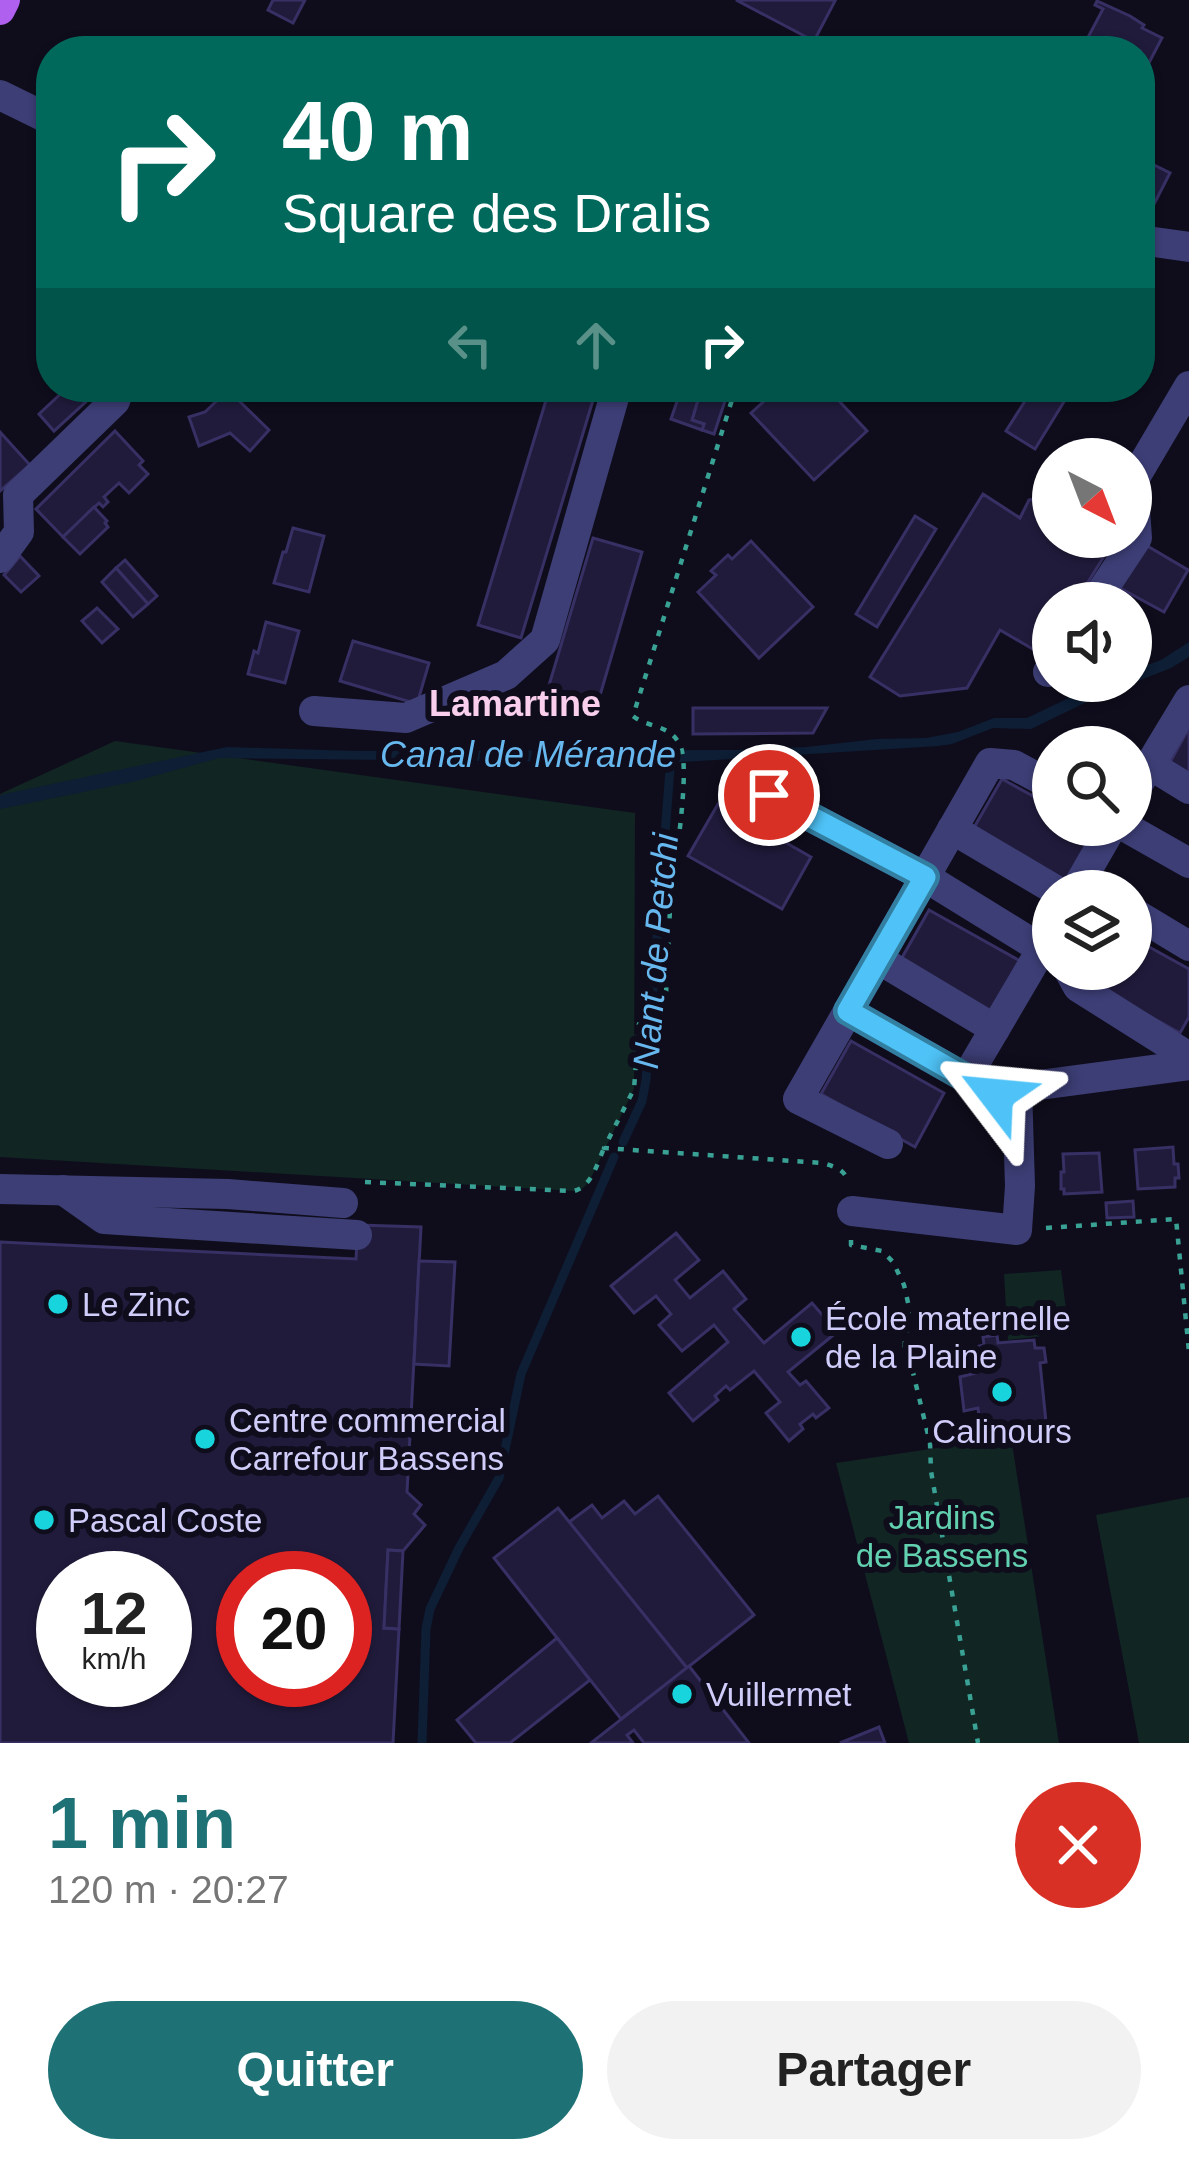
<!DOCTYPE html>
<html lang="fr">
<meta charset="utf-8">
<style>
:root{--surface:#fff;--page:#f2f2f2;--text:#222;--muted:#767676;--accent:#1e7276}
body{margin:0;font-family:Helvetica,sans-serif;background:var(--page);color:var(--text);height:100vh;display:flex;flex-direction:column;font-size:45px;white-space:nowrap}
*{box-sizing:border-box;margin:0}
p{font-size:39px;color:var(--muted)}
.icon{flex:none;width:66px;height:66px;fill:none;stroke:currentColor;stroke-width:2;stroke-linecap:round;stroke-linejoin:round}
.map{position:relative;height:1743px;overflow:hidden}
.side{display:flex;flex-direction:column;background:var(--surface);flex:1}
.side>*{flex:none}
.guide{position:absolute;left:36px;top:36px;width:1119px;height:366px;border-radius:48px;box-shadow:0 3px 9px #0004;background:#00695c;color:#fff;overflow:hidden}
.needle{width:78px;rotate:138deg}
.controls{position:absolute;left:1032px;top:438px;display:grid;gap:24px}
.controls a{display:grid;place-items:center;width:120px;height:120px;border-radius:50%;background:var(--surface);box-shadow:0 3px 9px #0004;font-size:60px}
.speed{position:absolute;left:36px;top:1551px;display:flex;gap:24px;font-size:60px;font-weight:700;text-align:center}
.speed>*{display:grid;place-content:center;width:156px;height:156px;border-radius:50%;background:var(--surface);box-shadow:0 3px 9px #0004;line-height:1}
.speed small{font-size:30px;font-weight:400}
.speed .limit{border:18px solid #d22;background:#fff;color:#111}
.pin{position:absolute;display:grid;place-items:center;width:102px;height:102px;color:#fff;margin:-51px;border:6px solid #fff;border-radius:50%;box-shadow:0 3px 12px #0007}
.me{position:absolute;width:132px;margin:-66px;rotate:299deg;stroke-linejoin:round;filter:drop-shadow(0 0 9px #0008)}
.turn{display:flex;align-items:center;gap:42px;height:252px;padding:0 48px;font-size:54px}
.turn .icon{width:156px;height:156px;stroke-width:2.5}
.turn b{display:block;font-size:84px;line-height:102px}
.lanes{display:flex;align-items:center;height:114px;padding:0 48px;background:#0003;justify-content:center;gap:60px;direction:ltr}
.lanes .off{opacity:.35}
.round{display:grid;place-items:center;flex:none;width:126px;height:126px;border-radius:63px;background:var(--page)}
.summary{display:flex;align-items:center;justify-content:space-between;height:204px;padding:0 48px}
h1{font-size:72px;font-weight:700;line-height:90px;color:var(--accent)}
.primary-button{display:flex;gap:24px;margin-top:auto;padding:24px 48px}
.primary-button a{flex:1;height:138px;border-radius:72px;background:var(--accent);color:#fff;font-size:48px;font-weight:700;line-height:138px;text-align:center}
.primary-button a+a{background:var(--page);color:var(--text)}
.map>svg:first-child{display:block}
</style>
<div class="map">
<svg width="1189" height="1743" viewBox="0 0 1189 1743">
<rect width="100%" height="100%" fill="#0f0d1c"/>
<g fill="#112523">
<path d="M 115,741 L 635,813 L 634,1089 L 589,1182 L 582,1189 L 574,1191 L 0,1157 L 0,794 Z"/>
<path d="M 1061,1270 L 1069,1333 L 1008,1340 L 1004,1274 Z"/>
<path d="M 1011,1437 L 1059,1743 L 909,1743 L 836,1463 Z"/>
<path d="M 1189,1497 L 1189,1743 L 1139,1743 L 1096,1515 Z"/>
</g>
<path fill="#0d1e35" d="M 1189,642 L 1189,657 L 1171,668 L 1095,698 L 1031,729 L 993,728 L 952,744 L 938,746 L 666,763 L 219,758 L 132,782 L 0,809 L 0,795 L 227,747 L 356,751 L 737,750 L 806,747 L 877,739 L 926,738 L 958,732 L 994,718 L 1027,718 L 1104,681 L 1131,681 L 1131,671 L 1161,660 Z"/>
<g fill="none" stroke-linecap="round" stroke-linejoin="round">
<g stroke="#0d1e35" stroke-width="9">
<path d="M 623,1142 L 642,1101 L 646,1080 L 671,756"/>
<path d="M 422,1743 L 426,1629 L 430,1609 L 459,1548 L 499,1478 L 521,1374 L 614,1157"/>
</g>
</g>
<g fill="#201b3b" stroke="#373064" stroke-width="3" fill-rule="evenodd">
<path d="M 273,0 L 305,0 L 293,23 L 268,10 Z"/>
<path d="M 736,0 L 833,0 L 835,1 L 814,41 Z"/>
<path d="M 1097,1 L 1130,16 L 1144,25 L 1142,28 L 1162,38 L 1141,78 L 1140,51 L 1084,51 L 1074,46 L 1077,41 L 1084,45 L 1103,9 L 1095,5 Z"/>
<path d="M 1140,158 L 1170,173 L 1150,212 L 1140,207 Z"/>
<path d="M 68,387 L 80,387 L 90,398 L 54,431 L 39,414 Z"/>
<path d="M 550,387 L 597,387 L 521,638 L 478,625 Z"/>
<path d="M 682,387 L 717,387 L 714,397 L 725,401 L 714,434 L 702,430 L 704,424 L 692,420 L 700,393 Z"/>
<path d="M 682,387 L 700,393 L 692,420 L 704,424 L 702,430 L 671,419 Z"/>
<path d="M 772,387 L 826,387 L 867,431 L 814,480 L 751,413 L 771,395 L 767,392 Z"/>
<path d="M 1034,387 L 1073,387 L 1035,449 L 1006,431 Z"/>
<path d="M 228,390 L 269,430 L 250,451 L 230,433 L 199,446 L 189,417 L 205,412 Z"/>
<path d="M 115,431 L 143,461 L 139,465 L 148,474 L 129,493 L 119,483 L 104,497 L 108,502 L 103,507 L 99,503 L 63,537 L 36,509 Z"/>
<path d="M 0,432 L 30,465 L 0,491 Z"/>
<path d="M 983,494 L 1020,518 L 1029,500 L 1053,497 L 1053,537 L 1116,537 L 1075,603 L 1053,603 L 1053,639 L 1043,655 L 1000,630 L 967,688 L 900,696 L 870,677 Z"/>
<path d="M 94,507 L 107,521 L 105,523 L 108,527 L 80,554 L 63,537 Z"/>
<path d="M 915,516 L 936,529 L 877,627 L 856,614 Z"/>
<path d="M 293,528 L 324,536 L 309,592 L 274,583 L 283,552 L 286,552 Z"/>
<path d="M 593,538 L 642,552 L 594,716 L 544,702 Z"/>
<path d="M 751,541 L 813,607 L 759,658 L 698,592 L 716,575 L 711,571 L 728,555 L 732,559 Z"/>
<path d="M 1144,544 L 1188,570 L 1164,612 L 1118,587 Z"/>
<path d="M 20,556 L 39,576 L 21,592 L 4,575 Z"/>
<path d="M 125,560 L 157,596 L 148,604 L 116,568 Z"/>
<path d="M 116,568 L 148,604 L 133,617 L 102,582 Z"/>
<path d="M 97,608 L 118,629 L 102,643 L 82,621 Z"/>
<path d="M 266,622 L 299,631 L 285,683 L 248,674 L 254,651 L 258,653 Z"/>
<path d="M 353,641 L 429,663 L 417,704 L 340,681 Z"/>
<path d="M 693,708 L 827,708 L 813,733 L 693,734 Z"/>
<path d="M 1189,728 L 1189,773 L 1170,762 Z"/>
<path d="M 1002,779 L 1053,807 L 1053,825 L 1085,825 L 1097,832 L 1067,884 L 972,831 Z"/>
<path d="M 718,804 L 811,857 L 782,909 L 688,856 Z"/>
<path d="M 929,910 L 1022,962 L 993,1015 L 899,963 Z"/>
<path d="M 1131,937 L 1189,969 L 1189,1017 L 1180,1033 L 1086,981 L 1092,969 L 1131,969 Z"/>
<path d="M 851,1041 L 944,1093 L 915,1147 L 821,1094 Z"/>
<path d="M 1173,1147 L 1174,1164 L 1178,1164 L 1179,1178 L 1175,1178 L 1175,1187 L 1138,1189 L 1135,1150 Z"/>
<path d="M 1099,1153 L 1102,1192 L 1064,1194 L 1064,1189 L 1061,1189 L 1061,1172 L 1064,1172 L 1063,1154 Z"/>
<path d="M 1133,1201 L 1134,1217 L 1107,1218 L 1106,1203 Z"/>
<path d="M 358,1225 L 421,1227 L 407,1492 L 421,1505 L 414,1514 L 425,1525 L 403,1551 L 388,1550 L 384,1628 L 399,1629 L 393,1743 L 0,1743 L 0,1242 L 356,1259 ZM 63,1578 L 165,1578 L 165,1680 L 63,1680 ZM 243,1578 L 345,1578 L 345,1680 L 243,1680 Z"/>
<path d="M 676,1233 L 699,1260 L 675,1280 L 690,1298 L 723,1271 L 746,1299 L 734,1309 L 764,1343 L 812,1303 L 837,1332 L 788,1372 L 800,1385 L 806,1381 L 829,1408 L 816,1418 L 813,1414 L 800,1424 L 803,1429 L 789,1441 L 766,1413 L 780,1402 L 754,1371 L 730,1390 L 726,1386 L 715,1396 L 718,1400 L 693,1421 L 669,1393 L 728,1342 L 714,1325 L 682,1351 L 659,1325 L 671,1314 L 656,1296 L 634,1313 L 611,1286 Z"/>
<path d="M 419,1261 L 455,1262 L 449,1366 L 414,1364 Z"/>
<path d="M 997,1335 L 998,1343 L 1034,1340 L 1035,1348 L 1044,1348 L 1046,1362 L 1040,1363 L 1047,1432 L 982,1441 L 978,1408 L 964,1411 L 960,1377 L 976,1373 L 971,1348 L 984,1345 L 983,1337 Z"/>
<path d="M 658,1496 L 754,1615 L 687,1668 L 569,1522 L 592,1505 L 602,1518 L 624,1501 L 635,1514 Z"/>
<path d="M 558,1508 L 687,1668 L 621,1719 L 494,1558 Z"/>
<path d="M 388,1550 L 403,1551 L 399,1629 L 384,1628 Z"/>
<path d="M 557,1638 L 590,1680 L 510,1743 L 476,1743 L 457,1720 Z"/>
<path d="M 689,1666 L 749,1743 L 644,1743 L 634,1730 L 627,1735 L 633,1743 L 591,1743 Z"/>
<path d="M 879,1727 L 885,1743 L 840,1743 Z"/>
</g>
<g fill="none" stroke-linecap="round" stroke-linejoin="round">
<g stroke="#39a295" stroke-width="4.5" stroke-dasharray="6 9" stroke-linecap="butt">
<path d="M 736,387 L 633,716 C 648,728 668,724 679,743 C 693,765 672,878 670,910 C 668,942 668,973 665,1004 C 658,1014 647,1015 639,1024 L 634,1089 L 604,1148 L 823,1163 C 835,1167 844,1169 848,1181"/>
<path d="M 365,1182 L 574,1191 C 592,1186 597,1164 604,1148"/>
<path d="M 1046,1228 L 1176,1219 L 1189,1352"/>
<path d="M 851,1240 L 851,1245 L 882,1251 L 893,1262 L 904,1285 L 909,1307 L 904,1350 L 910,1360 L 930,1443 L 931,1471 L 978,1743"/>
</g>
<g stroke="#3d3e76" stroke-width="30">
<path d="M 0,95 L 51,120"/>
<path d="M 1140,240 L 1189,247"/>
<path d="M 0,558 L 19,532 L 18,495 L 115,401 L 120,387"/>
<path d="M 1094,603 L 1137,538 L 1133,481 L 1189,386"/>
<path d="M 1048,672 L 1053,665"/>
<path d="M 314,711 L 406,718 L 506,675 L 545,640 L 617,387"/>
<path d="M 1150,765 L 1189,789"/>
<path d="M 769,795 L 925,877 L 1053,956"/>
<path d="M 1131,796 L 1189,700"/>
<path d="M 1122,825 L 1189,863"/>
<path d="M 952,829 L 1057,891"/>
<path d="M 1075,891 L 1113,825"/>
<path d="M 1131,911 L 1189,946"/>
<path d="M 878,959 L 995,1029"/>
<path d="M 1068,969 L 1078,987 L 1189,1057"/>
<path d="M 848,1011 L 966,1078"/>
<path d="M 1017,1107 L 966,1078 L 1053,930"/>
<path d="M 888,1144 L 798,1099 L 990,763 L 1014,765 L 1053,786"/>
<path d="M 0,1189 L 228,1194 L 343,1203"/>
<path d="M 63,1190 L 104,1219 L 357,1235"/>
<path d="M 852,1211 L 1017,1230 L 1020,1186 L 1017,1088 L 1189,1065"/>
</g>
<path stroke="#b060ee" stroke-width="30" d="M 0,10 L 5,0"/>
</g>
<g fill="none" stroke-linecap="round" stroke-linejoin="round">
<defs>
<path id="route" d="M 769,795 L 925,877 L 848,1011 L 996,1095"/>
</defs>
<use href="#route" stroke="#337fa1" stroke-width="30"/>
<use href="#route" stroke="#4fc3f7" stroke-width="21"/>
</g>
<g fill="#18d4dc" stroke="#0f0d1c" stroke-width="4.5">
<circle cx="58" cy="1304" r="12"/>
<circle cx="801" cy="1337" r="12"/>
<circle cx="1002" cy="1392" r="12"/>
<circle cx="205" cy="1439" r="12"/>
<circle cx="44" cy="1520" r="12"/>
<circle cx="682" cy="1694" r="12"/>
</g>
<g text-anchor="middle" stroke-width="12" stroke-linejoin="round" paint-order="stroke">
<g font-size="33" fill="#d0cdfa" stroke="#0f0d1c" text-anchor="start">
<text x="82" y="1316">Le Zinc</text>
<text x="825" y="1330">École maternelle<tspan x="825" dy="38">de la Plaine</tspan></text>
<text x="229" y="1432">Centre commercial<tspan x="229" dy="38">Carrefour Bassens</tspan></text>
<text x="1002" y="1443" text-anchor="middle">Calinours</text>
<text x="68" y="1532">Pascal Coste</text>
<text x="706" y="1706">Vuillermet</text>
</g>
<g font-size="33" fill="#62d1af" stroke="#0f0d1c">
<text x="942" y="1529">Jardins<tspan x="942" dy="38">de Bassens</tspan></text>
</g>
<g font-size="36" font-weight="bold" fill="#facfed" stroke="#0f0d1c">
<text x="515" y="716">Lamartine</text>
</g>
<g font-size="36" font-style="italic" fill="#67b8ef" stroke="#0f0d1c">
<text x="528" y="767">Canal de Mérande</text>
<text transform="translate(655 951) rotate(-85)" y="13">Nant de Petchi</text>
</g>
</g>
</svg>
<div class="controls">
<a><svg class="needle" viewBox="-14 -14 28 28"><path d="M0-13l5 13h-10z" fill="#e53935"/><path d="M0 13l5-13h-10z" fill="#767676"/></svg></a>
<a><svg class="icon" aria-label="sound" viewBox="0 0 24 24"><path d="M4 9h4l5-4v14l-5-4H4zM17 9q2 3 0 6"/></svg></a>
<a><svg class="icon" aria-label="search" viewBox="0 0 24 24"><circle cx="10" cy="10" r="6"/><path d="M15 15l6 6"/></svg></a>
<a><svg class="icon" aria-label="layers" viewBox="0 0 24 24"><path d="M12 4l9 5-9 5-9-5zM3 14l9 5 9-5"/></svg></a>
</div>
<div class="speed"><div>12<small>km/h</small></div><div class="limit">20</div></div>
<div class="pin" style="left:769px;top:795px;background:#d93025"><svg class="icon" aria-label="arrive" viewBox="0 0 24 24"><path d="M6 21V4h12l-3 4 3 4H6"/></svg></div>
<svg class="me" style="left:996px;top:1095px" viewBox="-20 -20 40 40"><path d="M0-17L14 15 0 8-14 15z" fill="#4fc3f7" stroke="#fff" stroke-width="4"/></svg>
<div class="guide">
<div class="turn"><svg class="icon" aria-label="right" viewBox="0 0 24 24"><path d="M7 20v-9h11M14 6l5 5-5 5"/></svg><div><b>40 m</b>Square des Dralis</div></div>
<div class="lanes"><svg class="icon off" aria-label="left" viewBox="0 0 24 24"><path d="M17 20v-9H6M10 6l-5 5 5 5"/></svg><svg class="icon off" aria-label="ahead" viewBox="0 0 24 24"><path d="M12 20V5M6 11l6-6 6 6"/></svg><svg class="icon" aria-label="right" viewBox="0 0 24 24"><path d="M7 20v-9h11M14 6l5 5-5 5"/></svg></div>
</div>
</div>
<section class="side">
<div class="summary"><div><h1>1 min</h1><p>120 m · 20:27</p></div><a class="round" style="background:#d93025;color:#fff"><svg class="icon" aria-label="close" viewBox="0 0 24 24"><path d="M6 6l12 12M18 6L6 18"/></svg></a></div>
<div class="primary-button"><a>Quitter</a><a>Partager</a></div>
</section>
